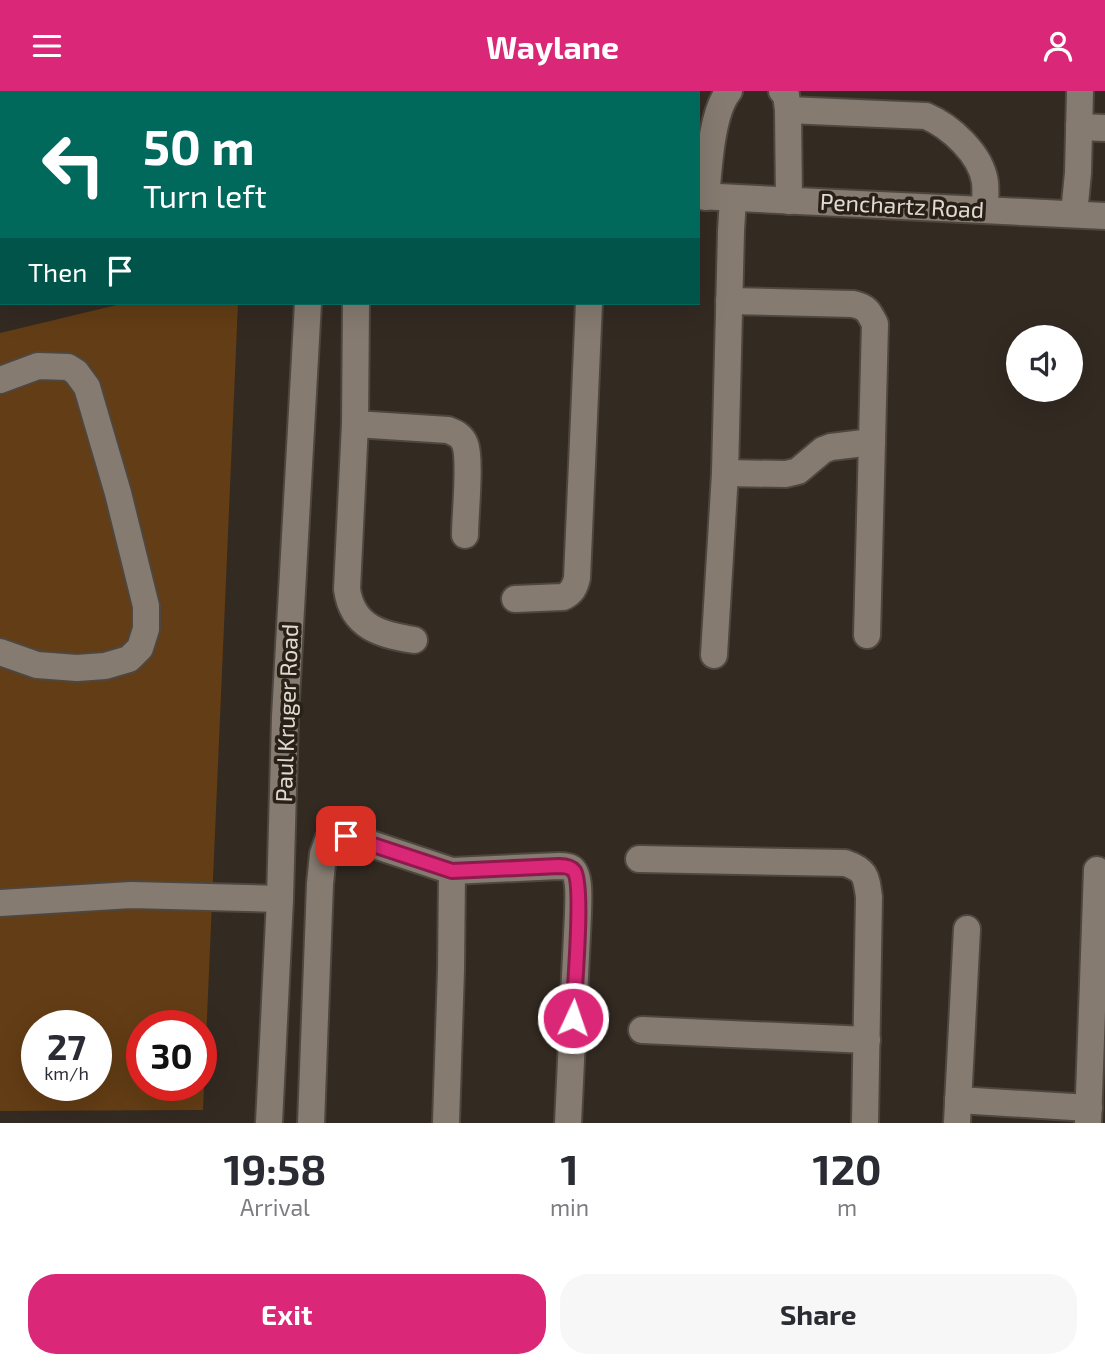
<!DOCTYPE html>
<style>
:root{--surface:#fff;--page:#f7f7f7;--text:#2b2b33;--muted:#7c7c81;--accent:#db2777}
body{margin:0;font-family:"Exo 2",sans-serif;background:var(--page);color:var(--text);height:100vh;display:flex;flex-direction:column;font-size:26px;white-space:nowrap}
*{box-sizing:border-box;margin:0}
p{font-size:23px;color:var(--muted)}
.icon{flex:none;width:38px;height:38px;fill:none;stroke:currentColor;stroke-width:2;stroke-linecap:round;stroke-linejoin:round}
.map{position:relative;height:1032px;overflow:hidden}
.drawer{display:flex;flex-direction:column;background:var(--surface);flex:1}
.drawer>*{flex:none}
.hud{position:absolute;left:0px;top:0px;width:700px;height:214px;box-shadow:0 7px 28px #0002;background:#00695c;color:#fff;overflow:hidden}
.fabs{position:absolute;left:1006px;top:234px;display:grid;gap:14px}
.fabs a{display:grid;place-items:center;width:77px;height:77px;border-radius:50%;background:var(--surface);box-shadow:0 7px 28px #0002;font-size:35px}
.speed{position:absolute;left:21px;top:919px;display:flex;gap:14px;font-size:35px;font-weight:700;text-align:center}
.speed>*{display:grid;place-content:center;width:91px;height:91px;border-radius:50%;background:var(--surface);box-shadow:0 7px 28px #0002;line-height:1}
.speed small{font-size:18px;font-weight:400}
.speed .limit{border:10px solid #d22;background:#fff;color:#111}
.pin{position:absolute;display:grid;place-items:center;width:60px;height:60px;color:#fff;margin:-30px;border-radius:14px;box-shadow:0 4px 10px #0006}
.me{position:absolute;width:77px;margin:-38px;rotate:3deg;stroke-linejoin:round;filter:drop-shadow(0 0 5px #0008)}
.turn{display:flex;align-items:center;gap:24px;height:147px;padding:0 28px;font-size:32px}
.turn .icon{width:91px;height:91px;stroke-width:2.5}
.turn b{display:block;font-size:49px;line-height:60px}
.then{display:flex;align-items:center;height:66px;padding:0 28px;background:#0003;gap:14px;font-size:26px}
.eta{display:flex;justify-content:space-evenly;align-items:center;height:119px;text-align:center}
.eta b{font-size:42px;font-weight:700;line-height:49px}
.primary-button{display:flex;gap:14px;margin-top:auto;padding:14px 28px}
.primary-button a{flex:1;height:80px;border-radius:28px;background:var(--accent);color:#fff;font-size:28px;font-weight:700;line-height:80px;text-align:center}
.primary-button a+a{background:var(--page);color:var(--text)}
header{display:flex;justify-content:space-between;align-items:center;height:91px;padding:0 28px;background:var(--accent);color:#fff;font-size:32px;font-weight:700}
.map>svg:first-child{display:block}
</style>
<header><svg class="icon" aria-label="menu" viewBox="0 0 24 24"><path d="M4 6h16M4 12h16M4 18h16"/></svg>Waylane<svg class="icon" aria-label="person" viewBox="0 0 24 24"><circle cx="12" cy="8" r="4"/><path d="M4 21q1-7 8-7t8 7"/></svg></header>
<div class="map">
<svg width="1105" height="1032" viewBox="0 0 1105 1032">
<rect width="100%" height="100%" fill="#332a22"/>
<path fill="#633d15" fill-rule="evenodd" d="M 125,212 L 238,212 L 203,1019 L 0,1020 L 0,242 ZM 37,934 L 96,934 L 96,994 L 37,994 ZM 142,934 L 201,934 L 201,994 L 142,994 Z"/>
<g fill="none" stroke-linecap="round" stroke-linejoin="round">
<defs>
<g id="minor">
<path d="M 304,0 L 304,2"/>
<path d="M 782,0 L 786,4 L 788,19 L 789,110"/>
<path d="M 169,2 L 169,0"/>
<path d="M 322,2 L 322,0"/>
<path d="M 788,19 L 926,25 C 950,35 981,63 985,91 C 986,100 985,110 985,119"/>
<path d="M 1079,36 L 1105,37"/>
<path d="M 698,105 L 1105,125"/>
<path d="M 706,106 C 709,77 711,22 729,0"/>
<path d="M 1074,123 L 1078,82 L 1080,0"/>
<path d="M 0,194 L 2,192"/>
<path d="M 729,210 L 853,213 C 867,216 869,221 875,233 L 867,544"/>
<path d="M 356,212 L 355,333 L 347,498 C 352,536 381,544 414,549"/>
<path d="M 0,289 L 38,275 L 68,276 L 76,281 L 87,296 L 118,402 L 146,515 L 146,538 L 140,557 L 129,568 L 105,575 L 77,577 L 37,574 L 0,561"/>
<path d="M 355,333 L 448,339 C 456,342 462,345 465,353 C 471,368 465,425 465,444"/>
<path d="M 725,382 L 786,383 L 798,380 L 823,359 L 831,356 L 872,351"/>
<path d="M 515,508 L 563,506 C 572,502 575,496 577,487 L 589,212"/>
<path d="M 714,564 L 725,382 L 731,140 L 733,107"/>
<path d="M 639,768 L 845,772 C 866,779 866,785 869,806 L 865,1032"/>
<path d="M 0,812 L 131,804 L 280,808"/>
<path d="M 642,939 L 867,949"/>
<path d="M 958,1009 L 1089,1017"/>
<path d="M 269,1032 L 280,808 L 285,626 L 308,212"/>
<path d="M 311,1032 L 320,793 L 323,763 L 328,749 L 337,745 L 347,745 L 452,780 L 559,775 C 562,775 568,775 571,777 C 581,783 578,812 578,823 L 568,1032"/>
<path d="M 446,1032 L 451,878 L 452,780"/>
<path d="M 957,1032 L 967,838"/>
<path d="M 1088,1032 L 1097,779"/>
</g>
</defs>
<use href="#minor" stroke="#4e473f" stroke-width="30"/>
<use href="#minor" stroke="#867b71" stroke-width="26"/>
</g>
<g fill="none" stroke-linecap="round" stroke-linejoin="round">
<defs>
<path id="route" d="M 346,745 L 452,780 L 559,775 C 565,775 571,776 574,780 C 584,793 574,905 573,927"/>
</defs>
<use href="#route" stroke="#8e194d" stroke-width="18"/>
<use href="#route" stroke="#db2777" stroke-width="12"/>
</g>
<g text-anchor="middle" stroke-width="7" stroke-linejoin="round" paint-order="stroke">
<g font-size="23" fill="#e0dad4" stroke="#292018">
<text transform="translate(902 115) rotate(3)" y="8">Penchartz Road</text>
<text transform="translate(287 622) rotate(-88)" y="8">Paul Kruger Road</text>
</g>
</g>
</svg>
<div class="fabs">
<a><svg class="icon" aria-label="sound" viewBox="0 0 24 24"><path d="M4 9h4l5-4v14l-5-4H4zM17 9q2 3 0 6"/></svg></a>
</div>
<div class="speed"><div>27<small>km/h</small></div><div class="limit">30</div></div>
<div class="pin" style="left:346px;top:745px;background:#d93025"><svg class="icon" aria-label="arrive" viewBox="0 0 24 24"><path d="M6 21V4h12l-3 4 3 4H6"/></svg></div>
<svg class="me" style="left:573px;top:927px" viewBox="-20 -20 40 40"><circle r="17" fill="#db2777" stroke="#fff" stroke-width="3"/><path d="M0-11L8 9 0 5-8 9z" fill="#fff"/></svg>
<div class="hud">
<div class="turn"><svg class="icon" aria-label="left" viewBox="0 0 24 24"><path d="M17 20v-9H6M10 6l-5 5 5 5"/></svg><div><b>50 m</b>Turn left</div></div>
<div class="then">Then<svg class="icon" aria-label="arrive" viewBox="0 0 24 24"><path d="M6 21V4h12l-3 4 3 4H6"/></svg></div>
</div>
</div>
<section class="drawer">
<div class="eta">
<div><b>19:58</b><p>Arrival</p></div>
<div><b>1</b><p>min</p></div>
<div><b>120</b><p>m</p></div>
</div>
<div class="primary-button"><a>Exit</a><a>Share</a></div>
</section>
